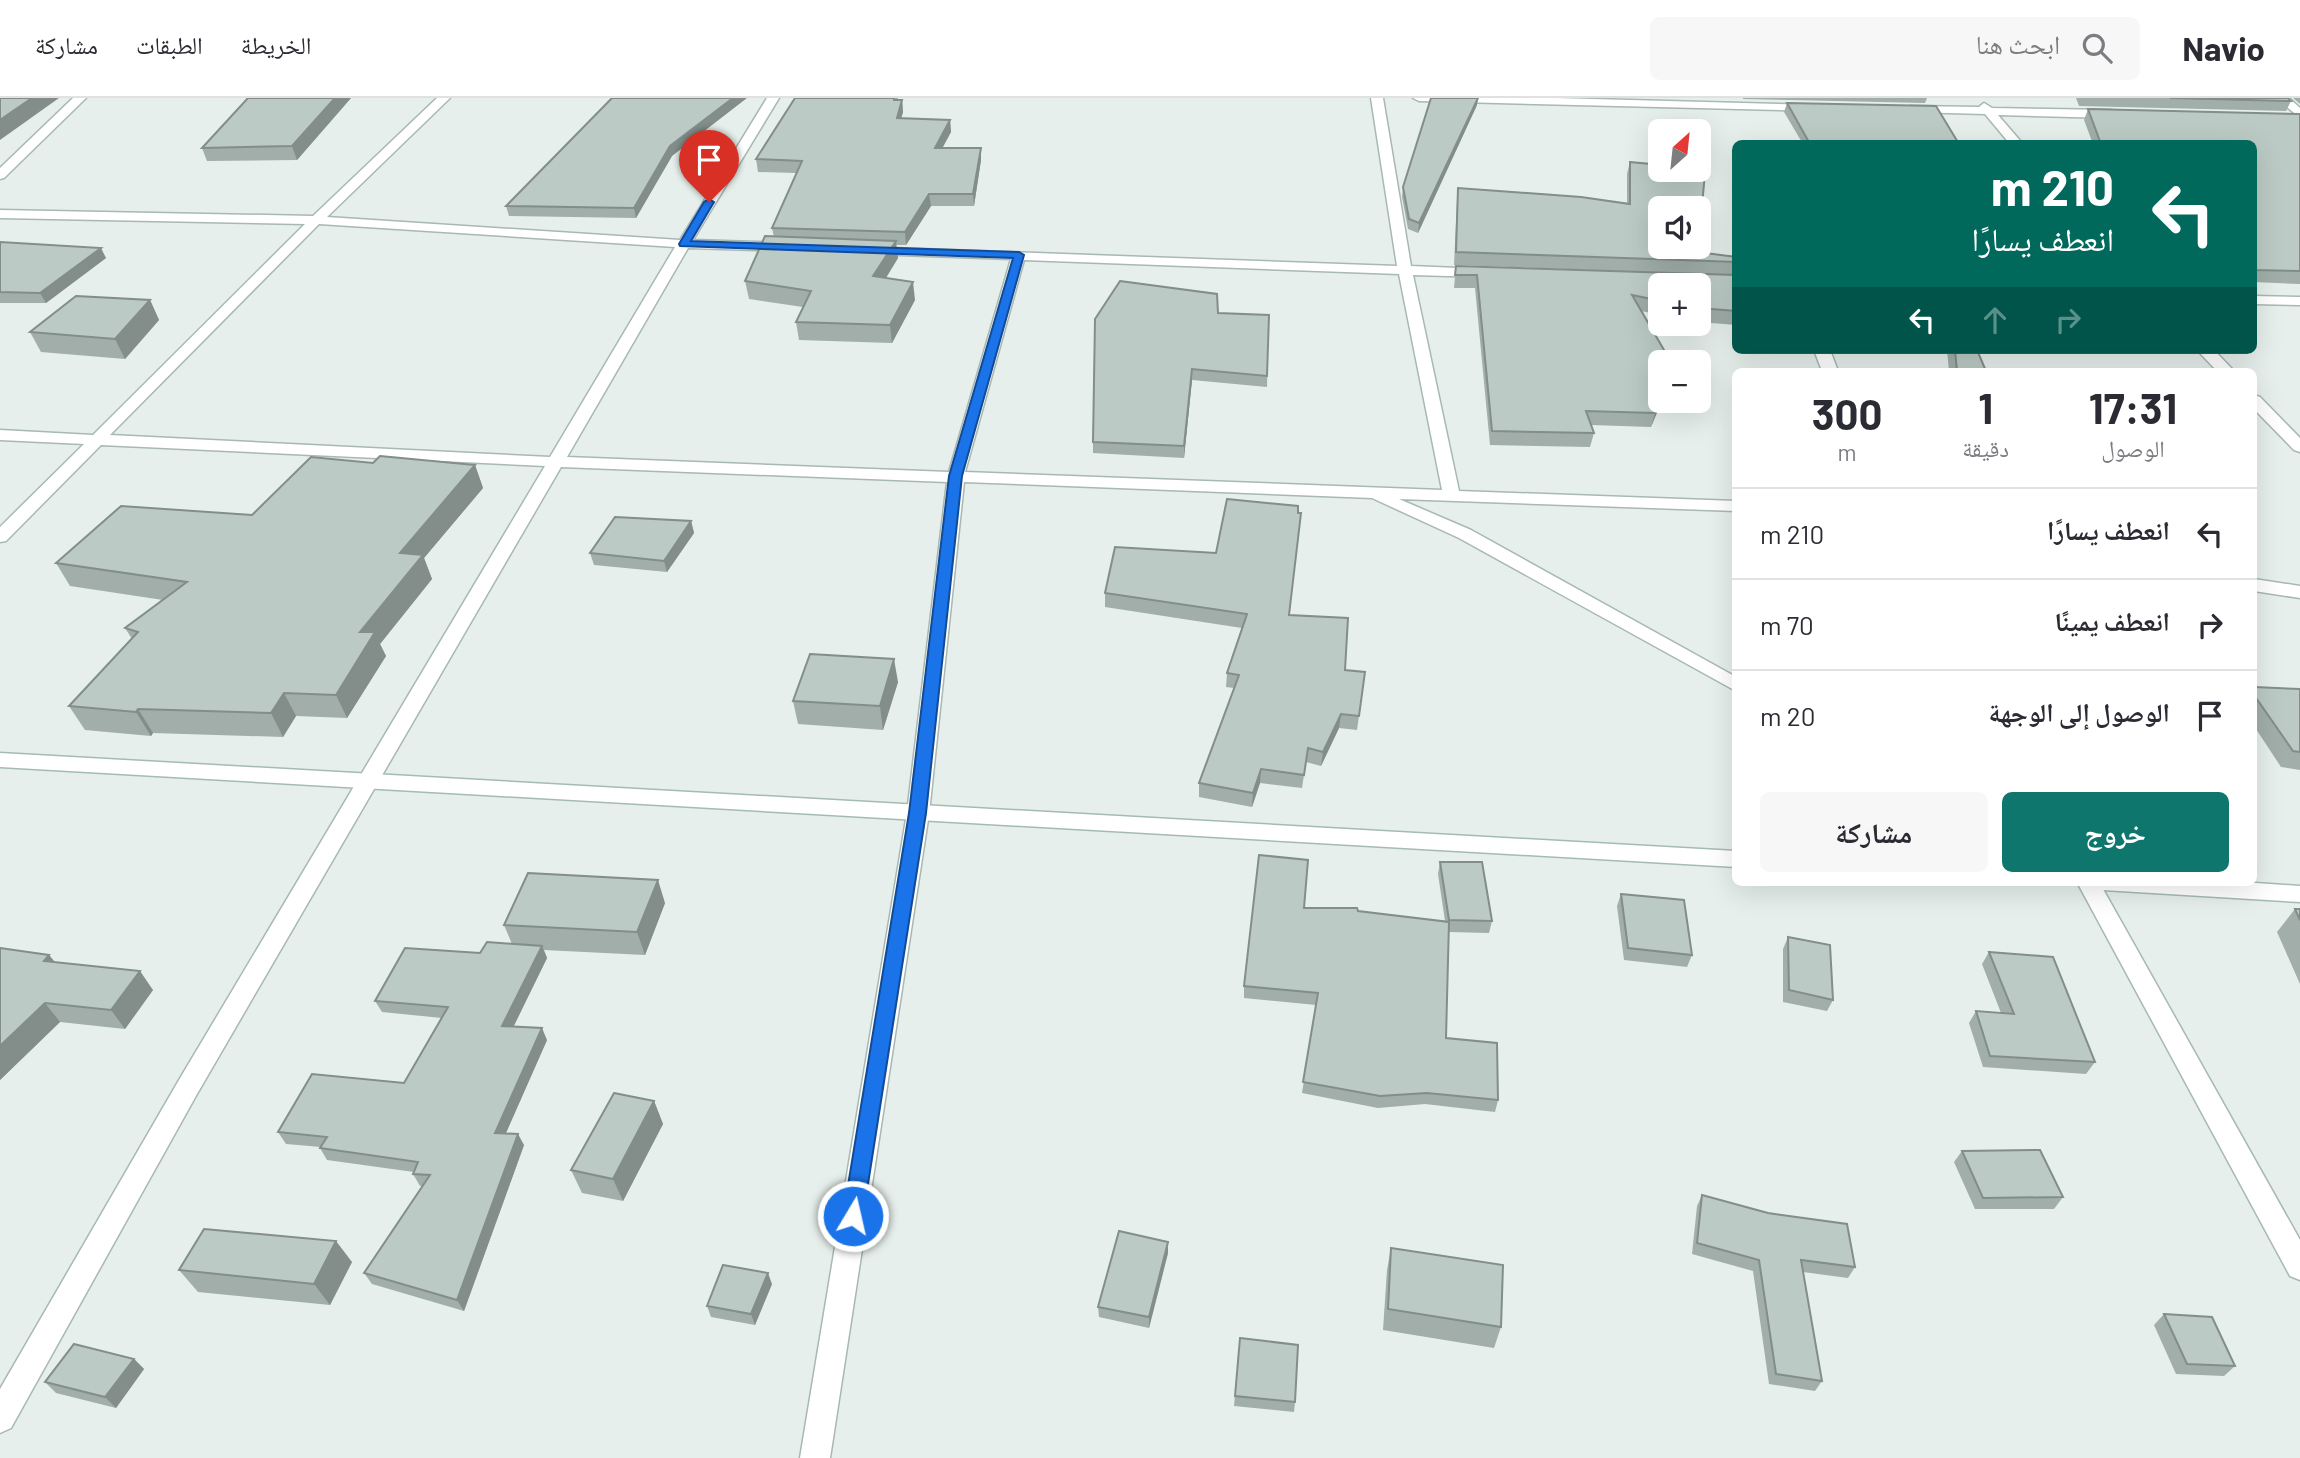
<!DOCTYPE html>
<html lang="ar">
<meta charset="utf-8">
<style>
:root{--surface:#fff;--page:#f7f7f7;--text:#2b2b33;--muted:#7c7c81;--line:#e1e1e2;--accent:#0f766e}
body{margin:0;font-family:Barlow,"Noto Naskh Arabic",sans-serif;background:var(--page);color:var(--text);direction:rtl;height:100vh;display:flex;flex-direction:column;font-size:26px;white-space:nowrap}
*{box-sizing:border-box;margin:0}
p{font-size:23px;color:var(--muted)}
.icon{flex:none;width:38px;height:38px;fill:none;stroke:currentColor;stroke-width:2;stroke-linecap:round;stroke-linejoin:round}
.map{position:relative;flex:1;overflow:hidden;direction:ltr}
.details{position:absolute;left:1732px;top:270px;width:525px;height:518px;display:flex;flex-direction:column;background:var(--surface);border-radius:10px;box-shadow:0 7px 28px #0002;direction:rtl}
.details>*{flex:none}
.top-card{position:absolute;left:1732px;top:42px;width:525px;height:214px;border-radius:10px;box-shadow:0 7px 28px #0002;direction:rtl;background:#00695c;color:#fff;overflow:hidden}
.needle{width:46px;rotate:27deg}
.fabs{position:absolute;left:1648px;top:21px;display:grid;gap:14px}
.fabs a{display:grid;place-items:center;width:63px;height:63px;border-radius:10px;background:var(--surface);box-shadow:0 7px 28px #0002;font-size:35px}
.pin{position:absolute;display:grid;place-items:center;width:60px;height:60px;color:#fff;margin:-72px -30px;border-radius:50% 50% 50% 0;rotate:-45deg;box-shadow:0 0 7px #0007}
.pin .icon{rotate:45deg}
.me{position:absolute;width:77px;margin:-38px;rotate:9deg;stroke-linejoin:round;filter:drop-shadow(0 0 5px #0008)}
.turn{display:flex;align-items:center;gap:24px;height:147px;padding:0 28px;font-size:32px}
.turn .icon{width:91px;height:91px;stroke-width:2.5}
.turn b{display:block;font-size:49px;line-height:60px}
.lanes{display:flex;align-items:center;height:66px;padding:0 28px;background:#0003;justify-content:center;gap:35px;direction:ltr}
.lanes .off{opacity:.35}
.eta{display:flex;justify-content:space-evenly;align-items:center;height:119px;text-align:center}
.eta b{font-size:42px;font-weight:700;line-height:49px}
.primary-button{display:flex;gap:14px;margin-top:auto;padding:14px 28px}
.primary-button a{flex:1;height:80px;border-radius:10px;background:var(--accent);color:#fff;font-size:28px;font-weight:700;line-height:80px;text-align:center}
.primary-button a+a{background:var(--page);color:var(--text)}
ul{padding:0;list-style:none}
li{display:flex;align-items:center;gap:21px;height:91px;padding:0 28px;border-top:2px solid var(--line)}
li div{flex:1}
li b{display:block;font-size:26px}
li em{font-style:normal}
header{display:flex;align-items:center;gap:42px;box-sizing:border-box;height:98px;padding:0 35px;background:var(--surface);border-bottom:2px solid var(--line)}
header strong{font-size:33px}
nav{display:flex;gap:38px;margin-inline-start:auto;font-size:24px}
.search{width:490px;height:63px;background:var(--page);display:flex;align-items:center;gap:18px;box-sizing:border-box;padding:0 24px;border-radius:10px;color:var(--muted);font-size:26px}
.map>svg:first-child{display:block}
</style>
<header>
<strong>Navio</strong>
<div class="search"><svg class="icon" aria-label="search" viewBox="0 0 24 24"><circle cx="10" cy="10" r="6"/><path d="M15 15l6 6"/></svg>ابحث هنا</div>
<nav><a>الخريطة</a><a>الطبقات</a><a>مشاركة</a></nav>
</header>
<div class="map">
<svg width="2300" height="1360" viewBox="0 0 2300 1360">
<rect width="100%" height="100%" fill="#e6efeb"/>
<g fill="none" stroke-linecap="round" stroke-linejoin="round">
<defs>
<g id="street">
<path d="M 73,0 L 86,0 L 4,80 L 0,81 L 0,70 Z"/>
<path d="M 437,0 L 450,0 L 327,119 L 680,142 L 767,0 L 779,0 L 693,142 L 790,145 L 797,149 L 790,153 L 688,150 L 567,359 L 949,374 L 1011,161 L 871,156 L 864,152 L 866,149 L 1397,168 L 1371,0 L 1383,0 L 1411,168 L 1482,171 L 1489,175 L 1482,179 L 1413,177 L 1459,393 L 1736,403 L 1736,413 L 1399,401 L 1471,432 L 1736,579 L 1736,593 L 1459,440 L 1372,400 L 964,384 L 929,715 L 830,1360 L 800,1360 L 907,715 L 947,384 L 561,369 L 197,996 L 11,1330 L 0,1335 L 0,1291 L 179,982 L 545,368 L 101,347 L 6,443 L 0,444 L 0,429 L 84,346 L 0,342 L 0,332 L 93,337 L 305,126 L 0,120 L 0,112 L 313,118 ZM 319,126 L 675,149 L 550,359 L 110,337 ZM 1024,162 L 1399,176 L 1442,392 L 965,374 Z"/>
<path d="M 1413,0 L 1556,0 L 1815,7 L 1821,10 L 1815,13 L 1419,3 Z"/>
<path d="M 2276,0 L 2289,0 L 2300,10 L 2300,20 Z"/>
<path d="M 1984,5 L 1992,10 L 2112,12 L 2118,16 L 2112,20 L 1998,17 L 2023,46 L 2010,46 L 1985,16 L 1910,14 L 1904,11 L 1910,8 L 1979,9 Z"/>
<path d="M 2254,198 L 2300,199 L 2300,207 L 2254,206 Z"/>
<path d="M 1814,252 L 1830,252 L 1838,273 L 1822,273 Z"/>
<path d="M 2197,252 L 2214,252 L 2234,273 L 2217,273 Z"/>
<path d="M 2254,297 L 2260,299 L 2300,340 L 2300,354 L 2294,352 L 2254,311 Z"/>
<path d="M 2254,481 L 2300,488 L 2300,500 L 2254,493 Z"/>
<path d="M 2077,784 L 2099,784 L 2300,1142 L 2300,1182 L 2290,1178 Z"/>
</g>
<g id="secondary">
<path d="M 0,655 L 1736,753 L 1736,769 L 0,669 Z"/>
<path d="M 2092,784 L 2241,784 L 2300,788 L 2300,804 L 2103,792 L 2095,790 Z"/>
</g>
</defs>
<use href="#street" stroke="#a8b8b2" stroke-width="3"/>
<use href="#secondary" stroke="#a4bbb3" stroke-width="3"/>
<use href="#street" fill="#fff" fill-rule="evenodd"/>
<use href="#secondary" fill="#fff" fill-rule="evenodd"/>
</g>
<g fill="#a1aea9">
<path d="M 351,0 L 297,62 L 207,63 L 202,50 Z"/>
<path d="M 795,0 L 898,0 L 898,2 L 902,2 L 903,14 L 901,20 L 950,22 L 951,34 L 942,50 L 981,50 L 981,62 L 974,108 L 931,108 L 906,147 L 896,147 L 898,160 L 886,180 L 915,202 L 892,245 L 799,242 L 796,224 L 803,209 L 749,201 L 745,183 L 774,139 L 772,130 L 796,75 L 758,74 L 756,61 Z"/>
<path d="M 1743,0 L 1927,0 L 1925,5 L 1743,1 Z"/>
<path d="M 2076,0 L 2288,0 L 2291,3 L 2286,13 L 2079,8 Z"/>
<path d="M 2293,0 L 2300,0 L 2300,6 Z"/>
<path d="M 1787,5 L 1959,46 L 1803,46 L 1784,14 Z"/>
<path d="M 1477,7 L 1418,135 L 1408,131 L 1402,99 L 1403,89 Z"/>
<path d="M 2088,11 L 2300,16 L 2300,186 L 2254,184 L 2254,46 L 2093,46 L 2084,22 Z"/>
<path d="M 672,58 L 636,120 L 509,118 L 506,108 Z"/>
<path d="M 1630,64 L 1698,154 L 1736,159 L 1736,177 L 1454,167 L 1457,103 L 1458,90 L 1627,105 L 1627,76 Z"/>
<path d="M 0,144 L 106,160 L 46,205 L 0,205 Z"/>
<path d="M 1456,168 L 1736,178 L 1736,227 L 1699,224 L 1699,187 L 1661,187 L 1661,217 L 1641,213 L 1661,303 L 1651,329 L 1591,327 L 1594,335 L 1590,349 L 1490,347 L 1475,190 L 1454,190 Z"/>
<path d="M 150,202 L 159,222 L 125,261 L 41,254 L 30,234 Z"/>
<path d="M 1218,215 L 1269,217 L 1267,289 L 1192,282 L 1184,360 L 1093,355 L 1093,344 Z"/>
<path d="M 1947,252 L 1977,252 L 1986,273 L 1949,273 Z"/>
<path d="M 373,365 L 475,367 L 483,390 L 424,460 L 432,481 L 380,546 L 386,558 L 347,620 L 296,618 L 283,639 L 153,635 L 151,638 L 85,632 L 69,608 L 132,541 L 125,530 L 163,502 L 70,488 L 56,465 L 252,417 Z"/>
<path d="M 691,423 L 694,435 L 667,474 L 594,467 L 590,455 Z"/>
<path d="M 1105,495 L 1290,517 L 1345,572 L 1365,574 L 1357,632 L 1339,630 L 1321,668 L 1306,664 L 1302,690 L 1260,685 L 1252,709 L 1199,699 L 1199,685 L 1234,590 L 1226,589 L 1227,575 L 1242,530 L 1105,509 Z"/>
<path d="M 898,584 L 883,632 L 798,626 L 793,603 Z"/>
<path d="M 2254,589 L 2300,591 L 2300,672 L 2281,669 L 2254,628 Z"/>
<path d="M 1440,764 L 1492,823 L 1489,835 L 1449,834 L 1446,940 L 1498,1002 L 1495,1014 L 1425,1006 L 1378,1010 L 1302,995 L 1316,907 L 1244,900 L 1244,888 L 1304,810 L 1358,813 L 1445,823 L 1438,776 Z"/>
<path d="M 1621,796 L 1692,857 L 1687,869 L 1624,862 L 1617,808 Z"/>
<path d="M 665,805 L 645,857 L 544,852 L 547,860 L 513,929 L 547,942 L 506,1035 L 524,1047 L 464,1213 L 372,1186 L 364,1175 L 423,1088 L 420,1088 L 413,1076 L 414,1074 L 327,1062 L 320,1050 L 321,1049 L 286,1046 L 278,1034 L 404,985 L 442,920 L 382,914 L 375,903 L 480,855 L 512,846 L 504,827 Z"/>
<path d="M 2295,811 L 2300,811 L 2300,886 L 2277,834 Z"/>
<path d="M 1788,839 L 1833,902 L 1827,913 L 1783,904 L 1783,851 Z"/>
<path d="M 0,850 L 49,857 L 55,864 L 153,892 L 125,931 L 60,924 L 0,982 Z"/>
<path d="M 1989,854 L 2095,964 L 2086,976 L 1983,969 L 1969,925 L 1976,913 L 2001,915 L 1982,866 Z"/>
<path d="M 654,1003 L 663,1026 L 623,1103 L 582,1095 L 571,1072 Z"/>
<path d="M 1962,1053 L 2063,1099 L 2054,1111 L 1975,1111 L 1954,1064 Z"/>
<path d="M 1702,1097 L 1855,1169 L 1848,1180 L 1803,1174 L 1822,1283 L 1815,1293 L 1769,1286 L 1753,1173 L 1692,1156 L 1697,1108 Z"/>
<path d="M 1391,1150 L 1501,1229 L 1494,1250 L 1383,1232 L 1387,1172 Z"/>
<path d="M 1168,1155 L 1149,1230 L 1099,1219 L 1098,1209 Z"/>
<path d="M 352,1164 L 330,1207 L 198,1194 L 179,1172 Z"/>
<path d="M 772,1186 L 755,1227 L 711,1219 L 707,1208 Z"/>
<path d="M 2164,1216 L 2235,1268 L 2224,1278 L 2176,1276 L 2154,1227 Z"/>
<path d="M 1240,1240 L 1295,1304 L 1294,1314 L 1234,1308 Z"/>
<path d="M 134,1261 L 144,1271 L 116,1310 L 56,1295 L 45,1284 Z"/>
</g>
<g fill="#838d89">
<path d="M 32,0 L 59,0 L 0,42 L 0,22 Z"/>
<path d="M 335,0 L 351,0 L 297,62 L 292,48 Z"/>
<path d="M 733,0 L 747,0 L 672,58 L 636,120 L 634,110 L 670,48 Z"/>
<path d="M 1478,0 L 1477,7 L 1418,135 L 1419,125 Z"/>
<path d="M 902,2 L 903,14 L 898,32 L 897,20 Z"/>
<path d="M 950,22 L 951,34 L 936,62 L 935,50 Z"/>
<path d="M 981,50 L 981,62 L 974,108 L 973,96 Z"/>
<path d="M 929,96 L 931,108 L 906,147 L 905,134 Z"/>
<path d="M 896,143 L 898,160 L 876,196 L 873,178 Z"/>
<path d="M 101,150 L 106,160 L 46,205 L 40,195 Z"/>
<path d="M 913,184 L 915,202 L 892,245 L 890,227 Z"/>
<path d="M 150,202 L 159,222 L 125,261 L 115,241 Z"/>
<path d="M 1192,271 L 1192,282 L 1184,360 L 1184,348 Z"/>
<path d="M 1661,301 L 1661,303 L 1662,303 L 1651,329 L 1655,315 Z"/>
<path d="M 475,367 L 483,390 L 424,460 L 432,481 L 380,546 L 386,558 L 347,620 L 336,597 L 360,534 L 400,455 Z"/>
<path d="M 691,423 L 694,435 L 667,474 L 664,463 Z"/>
<path d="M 894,561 L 898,584 L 883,632 L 880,608 Z"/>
<path d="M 284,595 L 296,618 L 283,639 L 271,615 Z"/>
<path d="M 138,611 L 153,635 L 151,638 L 136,614 Z"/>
<path d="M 1341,616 L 1339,630 L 1321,668 L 1323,654 Z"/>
<path d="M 1261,671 L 1260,685 L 1252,709 L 1253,695 Z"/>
<path d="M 658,782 L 665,805 L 645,857 L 637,834 Z"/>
<path d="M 542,848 L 547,860 L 508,940 L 502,928 Z"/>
<path d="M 49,857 L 64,876 L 44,863 Z"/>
<path d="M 140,873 L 153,892 L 125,931 L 111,912 Z"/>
<path d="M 45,905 L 60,924 L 0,982 L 0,948 Z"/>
<path d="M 542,930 L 547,942 L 501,1046 L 495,1035 Z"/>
<path d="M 654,1003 L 663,1026 L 623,1103 L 613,1081 Z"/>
<path d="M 518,1036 L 524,1047 L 464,1213 L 457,1202 Z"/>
<path d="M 336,1143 L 352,1164 L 330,1207 L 314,1186 Z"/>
<path d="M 1168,1144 L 1168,1155 L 1149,1230 L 1149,1219 Z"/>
<path d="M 768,1175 L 772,1186 L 755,1227 L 751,1216 Z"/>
<path d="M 134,1261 L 144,1271 L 116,1310 L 105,1299 Z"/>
</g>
<g fill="#bbcac4" stroke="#838d89" stroke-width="2">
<path d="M 0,0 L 32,0 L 0,22 Z"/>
<path d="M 248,0 L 335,0 L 292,48 L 202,50 Z"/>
<path d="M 612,0 L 733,0 L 670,48 L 634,110 L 506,108 Z"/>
<path d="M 795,0 L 894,0 L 894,2 L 902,2 L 897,20 L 950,22 L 935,50 L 981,50 L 973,96 L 929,96 L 905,134 L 772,130 L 802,63 L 756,61 Z"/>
<path d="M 1431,0 L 1478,0 L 1419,125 L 1409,121 L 1403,89 Z"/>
<path d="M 2170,0 L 2288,0 L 2291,3 Z"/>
<path d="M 1787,5 L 1936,8 L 1959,46 L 1810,46 Z"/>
<path d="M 2088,11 L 2300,16 L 2300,173 L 2254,172 L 2254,46 L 2101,46 Z"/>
<path d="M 1630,64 L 1661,67 L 1661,72 L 1678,72 L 1678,74 L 1705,75 L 1699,140 L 1699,110 L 1661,110 L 1661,149 L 1698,149 L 1698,154 L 1736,159 L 1736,164 L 1456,154 L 1458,90 L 1581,99 L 1630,106 Z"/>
<path d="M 765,138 L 896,143 L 873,178 L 913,184 L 890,227 L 796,224 L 811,193 L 745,183 Z"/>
<path d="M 0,144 L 101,150 L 40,195 L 0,194 Z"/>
<path d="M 1456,168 L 1736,177 L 1736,213 L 1699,210 L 1699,187 L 1661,187 L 1661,203 L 1632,197 L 1671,264 L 1661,264 L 1661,301 L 1655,315 L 1586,313 L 1594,335 L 1492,333 L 1477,177 L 1455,177 Z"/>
<path d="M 1120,183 L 1217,196 L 1218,215 L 1269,217 L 1267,278 L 1192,271 L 1184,348 L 1093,344 L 1095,221 Z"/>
<path d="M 76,198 L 150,202 L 115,241 L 30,234 Z"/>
<path d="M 1955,252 L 1977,252 L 1986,273 L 1957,273 Z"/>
<path d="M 380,358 L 475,367 L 400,455 L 423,457 L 360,534 L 375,534 L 336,597 L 284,595 L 271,615 L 138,611 L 136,614 L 69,608 L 138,534 L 125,530 L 187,484 L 56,465 L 121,408 L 252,417 L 311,359 L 373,365 Z"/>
<path d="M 1227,401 L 1298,408 L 1298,415 L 1301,415 L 1289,517 L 1348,520 L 1345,572 L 1365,574 L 1359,618 L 1341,616 L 1323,654 L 1308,650 L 1304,677 L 1261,671 L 1253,695 L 1199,685 L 1239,577 L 1227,575 L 1247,516 L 1105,495 L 1115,449 L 1216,455 Z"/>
<path d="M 615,419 L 691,423 L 664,463 L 590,455 Z"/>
<path d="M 810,556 L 894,561 L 880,608 L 793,603 Z"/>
<path d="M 2254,589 L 2300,591 L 2300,654 L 2293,653 L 2254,597 Z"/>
<path d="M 1259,757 L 1308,762 L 1304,810 L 1357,810 L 1358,813 L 1449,824 L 1446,940 L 1497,945 L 1498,1002 L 1427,995 L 1380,998 L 1303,984 L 1318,895 L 1244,888 Z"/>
<path d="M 1440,764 L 1482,764 L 1492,823 L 1449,822 Z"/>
<path d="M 528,775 L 658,782 L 637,834 L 504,827 Z"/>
<path d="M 1621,796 L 1684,802 L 1692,857 L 1628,850 Z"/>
<path d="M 2295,811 L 2300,811 L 2300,822 Z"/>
<path d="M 1788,839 L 1830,847 L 1833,902 L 1789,892 Z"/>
<path d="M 487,844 L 542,848 L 502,928 L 542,930 L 495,1035 L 518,1036 L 457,1202 L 364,1175 L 430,1077 L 413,1076 L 418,1064 L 320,1050 L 327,1039 L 278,1034 L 312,976 L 404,985 L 448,909 L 375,903 L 405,850 L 480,855 Z"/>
<path d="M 0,850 L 49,857 L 44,863 L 140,873 L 111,912 L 45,905 L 0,948 Z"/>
<path d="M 1989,854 L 2053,859 L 2095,964 L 1990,958 L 1976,913 L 2014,916 Z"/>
<path d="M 614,995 L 654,1003 L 613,1081 L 571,1072 Z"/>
<path d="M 2040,1052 L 2063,1099 L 1983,1100 L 1962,1053 Z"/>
<path d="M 1702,1097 L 1768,1115 L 1847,1126 L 1855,1169 L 1801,1162 L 1822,1283 L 1776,1276 L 1759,1162 L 1697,1145 Z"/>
<path d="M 204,1131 L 336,1143 L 314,1186 L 179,1172 Z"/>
<path d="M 1119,1133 L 1168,1144 L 1149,1219 L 1098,1209 Z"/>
<path d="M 1391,1150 L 1503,1167 L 1501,1229 L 1388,1211 Z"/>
<path d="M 723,1167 L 768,1175 L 751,1216 L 707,1208 Z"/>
<path d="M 2164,1216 L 2212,1219 L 2235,1268 L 2187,1266 Z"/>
<path d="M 1240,1240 L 1298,1247 L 1295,1304 L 1235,1298 Z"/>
<path d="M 74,1246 L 134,1261 L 105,1299 L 45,1284 Z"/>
</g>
<path fill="#1a73e8" stroke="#114b97" stroke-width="2" d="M 709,101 L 714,104 L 691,143 L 1019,154 L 1024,157 L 962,378 L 926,715 L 863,1118 L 860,1125 L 853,1127 L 846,1125 L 843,1118 L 909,715 L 949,378 L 1013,160 L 680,148 L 679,146 L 704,104 Z"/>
</svg>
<div class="fabs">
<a><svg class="needle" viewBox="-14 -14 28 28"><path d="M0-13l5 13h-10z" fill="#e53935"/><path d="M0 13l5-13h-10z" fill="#7c7c81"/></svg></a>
<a><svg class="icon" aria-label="sound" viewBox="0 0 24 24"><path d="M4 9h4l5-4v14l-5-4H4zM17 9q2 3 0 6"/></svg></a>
<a>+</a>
<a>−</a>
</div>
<div class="pin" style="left:709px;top:104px;background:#d93025"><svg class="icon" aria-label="arrive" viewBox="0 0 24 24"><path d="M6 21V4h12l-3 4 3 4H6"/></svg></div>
<svg class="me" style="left:853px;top:1118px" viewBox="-20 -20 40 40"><circle r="17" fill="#1a73e8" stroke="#fff" stroke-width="3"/><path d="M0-11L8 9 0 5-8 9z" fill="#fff"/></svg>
<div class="top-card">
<div class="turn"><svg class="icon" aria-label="left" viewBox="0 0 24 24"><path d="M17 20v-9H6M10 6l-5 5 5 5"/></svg><div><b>210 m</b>انعطف يسارًا</div></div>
<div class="lanes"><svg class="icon" aria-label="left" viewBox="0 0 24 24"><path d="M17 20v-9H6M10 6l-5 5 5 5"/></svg><svg class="icon off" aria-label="ahead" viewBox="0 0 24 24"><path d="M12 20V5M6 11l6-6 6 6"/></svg><svg class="icon off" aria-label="right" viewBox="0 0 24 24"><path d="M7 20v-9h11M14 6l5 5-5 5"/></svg></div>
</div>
<section class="details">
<div class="eta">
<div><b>17:31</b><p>الوصول</p></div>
<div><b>1</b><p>دقيقة</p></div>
<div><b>300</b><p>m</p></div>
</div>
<ul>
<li><svg class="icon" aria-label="left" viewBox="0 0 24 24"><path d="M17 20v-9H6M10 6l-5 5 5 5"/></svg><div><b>انعطف يسارًا</b></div><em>210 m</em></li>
<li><svg class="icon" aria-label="right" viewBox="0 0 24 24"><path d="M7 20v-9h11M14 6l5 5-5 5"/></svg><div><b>انعطف يمينًا</b></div><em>70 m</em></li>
<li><svg class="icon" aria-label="arrive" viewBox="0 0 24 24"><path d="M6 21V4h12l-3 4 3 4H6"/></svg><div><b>الوصول إلى الوجهة</b></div><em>20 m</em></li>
</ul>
<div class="primary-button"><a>خروج</a><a>مشاركة</a></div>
</section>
</div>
